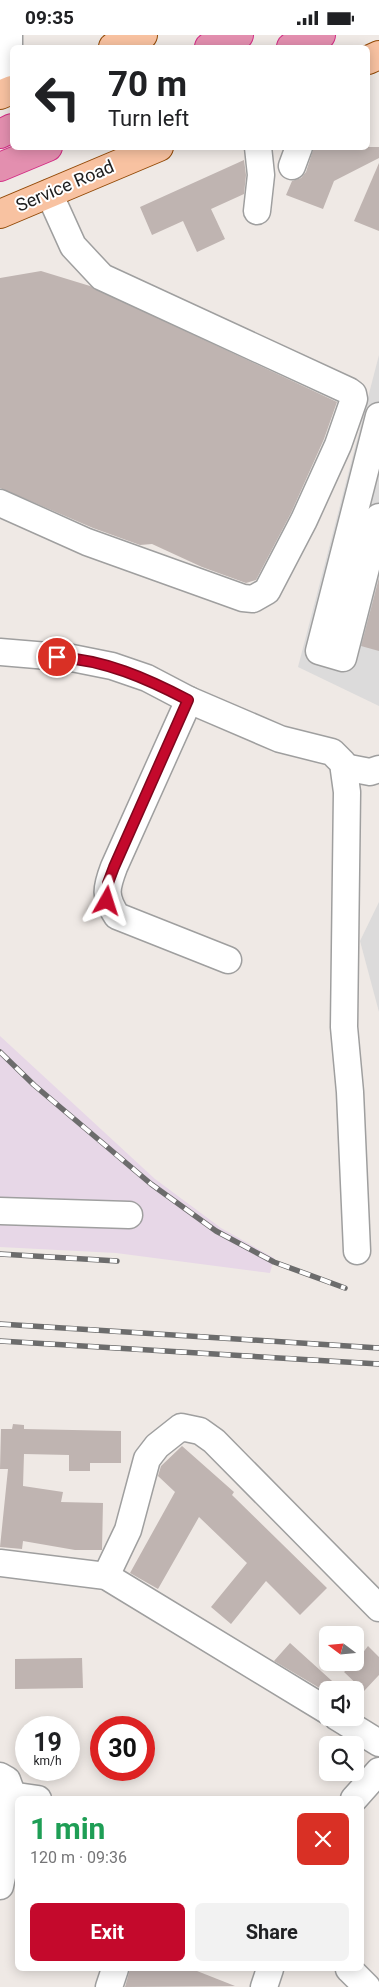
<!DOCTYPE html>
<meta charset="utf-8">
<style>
:root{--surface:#fff;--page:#f2f2f2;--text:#202124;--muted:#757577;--accent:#c4092c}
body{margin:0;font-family:Roboto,sans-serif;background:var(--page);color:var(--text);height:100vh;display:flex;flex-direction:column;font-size:19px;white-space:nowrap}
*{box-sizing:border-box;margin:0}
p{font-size:16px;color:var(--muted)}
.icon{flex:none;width:28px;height:28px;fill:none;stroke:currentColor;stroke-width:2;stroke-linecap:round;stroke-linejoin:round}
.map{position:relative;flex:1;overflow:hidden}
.details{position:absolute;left:15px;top:1761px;width:349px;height:175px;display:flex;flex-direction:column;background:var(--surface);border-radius:8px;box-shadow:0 2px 12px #0003}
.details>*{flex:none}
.banner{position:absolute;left:10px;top:10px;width:360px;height:105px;border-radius:8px;box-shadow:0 2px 12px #0003;background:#fff;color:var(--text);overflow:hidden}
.needle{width:32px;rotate:286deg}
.buttons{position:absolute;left:319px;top:1591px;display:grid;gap:10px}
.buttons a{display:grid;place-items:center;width:45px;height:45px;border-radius:8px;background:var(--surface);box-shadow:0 2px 12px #0003;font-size:25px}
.speed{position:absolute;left:15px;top:1681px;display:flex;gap:10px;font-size:25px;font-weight:700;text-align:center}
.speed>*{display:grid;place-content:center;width:65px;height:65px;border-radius:50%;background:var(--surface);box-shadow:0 2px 12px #0003;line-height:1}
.speed small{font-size:12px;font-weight:400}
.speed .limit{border:8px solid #d22;background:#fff;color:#111}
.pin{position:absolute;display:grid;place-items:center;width:42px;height:42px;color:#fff;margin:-21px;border:2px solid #fff;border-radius:50%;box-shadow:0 1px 5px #0007}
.me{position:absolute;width:55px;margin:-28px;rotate:6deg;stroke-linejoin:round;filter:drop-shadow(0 0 4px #0008)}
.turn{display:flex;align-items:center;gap:18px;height:105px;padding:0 15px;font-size:22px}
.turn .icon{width:65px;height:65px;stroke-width:2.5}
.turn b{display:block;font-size:35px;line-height:42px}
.round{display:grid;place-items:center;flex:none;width:52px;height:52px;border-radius:8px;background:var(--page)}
.summary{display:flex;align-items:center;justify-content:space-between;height:85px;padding:0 15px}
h1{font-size:30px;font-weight:700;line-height:38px;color:#1e9e55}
.button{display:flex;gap:10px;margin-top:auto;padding:10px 15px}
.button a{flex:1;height:58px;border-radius:8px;background:var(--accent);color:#fff;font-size:20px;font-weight:700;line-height:58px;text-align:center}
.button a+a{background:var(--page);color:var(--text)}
.status{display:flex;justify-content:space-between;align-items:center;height:35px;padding:0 25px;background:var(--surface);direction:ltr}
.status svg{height:14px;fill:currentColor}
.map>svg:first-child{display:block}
</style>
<div class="status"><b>09:35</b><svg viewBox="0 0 49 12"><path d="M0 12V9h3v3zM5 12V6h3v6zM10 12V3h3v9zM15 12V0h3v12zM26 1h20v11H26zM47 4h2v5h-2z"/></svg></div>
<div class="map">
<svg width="379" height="1952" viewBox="0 0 379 1952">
<rect width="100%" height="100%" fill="#efe9e5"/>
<g fill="#dcdbdb">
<path d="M 379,320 L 379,671 L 298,632 Z"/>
<path d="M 379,867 L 379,977 L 360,906 Z"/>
</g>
<path fill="#e7d7e7" d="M 0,1001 L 155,1144 L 221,1193 L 274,1223 L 270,1238 L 116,1218 L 0,1212 Z"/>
<g fill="#bfb4b1">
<path d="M 314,112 L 379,112 L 379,123 L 334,146 L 323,174 L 286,160 L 292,146 L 301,143 L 306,137 Z"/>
<path d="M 244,125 L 246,140 L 244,159 L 211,174 L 225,204 L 197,217 L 183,186 L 152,200 L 140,172 Z"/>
<path d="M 379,128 L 379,196 L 354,186 Z"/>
<path d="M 41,236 L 90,251 L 337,367 L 324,404 L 291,478 L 256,545 L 246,548 L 202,532 L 152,509 L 140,510 L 93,493 L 0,453 L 0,243 Z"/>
<path d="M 379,543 L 379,616 L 361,611 Z"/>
<path d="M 13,1389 L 24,1390 L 24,1394 L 121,1396 L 121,1428 L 90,1428 L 90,1436 L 69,1436 L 69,1420 L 24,1419 L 23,1451 L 63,1457 L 61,1467 L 103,1468 L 102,1515 L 75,1515 L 23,1506 L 22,1514 L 0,1512 L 8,1434 L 0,1434 L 1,1394 L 12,1394 Z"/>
<path d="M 182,1411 L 234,1457 L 232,1460 L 327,1553 L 300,1580 L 266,1546 L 231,1589 L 211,1572 L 247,1528 L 199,1482 L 158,1554 L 130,1538 L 175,1457 L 158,1441 L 161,1431 Z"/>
<path d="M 290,1608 L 342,1655 L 328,1655 L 328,1658 L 274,1626 Z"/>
<path d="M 368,1611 L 379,1622 L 379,1640 L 364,1656 L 344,1637 L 355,1628 Z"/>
<path d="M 82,1623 L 83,1653 L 15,1654 L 15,1624 Z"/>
<path d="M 130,1934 L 192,1934 L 235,1951 L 125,1952 Z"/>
</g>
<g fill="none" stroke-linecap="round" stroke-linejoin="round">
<defs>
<g id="minor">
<path d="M 9,56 L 9,0"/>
<path d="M 292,131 L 299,112"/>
<path d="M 257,176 L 261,140 L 258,112"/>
<path d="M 379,381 L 319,616 L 343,623 L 379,482"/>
<path d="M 0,468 L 87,507 L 243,563 L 253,564 L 267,556 L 304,485 L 338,410 L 354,364 L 353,359 L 349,356 L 102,242 L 73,211 L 49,158"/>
<path d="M 0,617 L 72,623 L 112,631 L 147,643 L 189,665 L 280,704 L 332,717 L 343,728 L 347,757 L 344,992 L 350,1057 L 357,1216"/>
<path d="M 189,665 L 114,832 C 106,853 104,862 117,881 L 228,925"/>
<path d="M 344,732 L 370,737 L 379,734"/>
<path d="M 0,1176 L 129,1180"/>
<path d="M 0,1528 L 106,1541 L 328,1676"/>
<path d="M 106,1541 L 128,1495 L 147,1424 L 157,1411 L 181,1392 L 200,1396 L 214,1406 L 379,1573"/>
<path d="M 337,1682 L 379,1708"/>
<path d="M 0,1741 L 7,1745 L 11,1756 L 7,1767 L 0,1772"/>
<path d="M 10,1760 L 38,1764"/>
<path d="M 354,1764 L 379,1736"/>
<path d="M 0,1851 L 11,1799 L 12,1782 L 4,1770"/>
<path d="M 349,1934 L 367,1952"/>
<path d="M 109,1952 L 115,1934"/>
<path d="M 264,1952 L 270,1934"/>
</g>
<g id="major">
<path d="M 113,12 L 143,0"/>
<path d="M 368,25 L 379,20"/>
<path d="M 0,60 L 12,55"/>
<path d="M 0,179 L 159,112"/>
</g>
<g id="highway">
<path d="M 209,12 L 239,0"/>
<path d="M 291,12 L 321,0"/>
<path d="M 0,99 L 12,93"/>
<path d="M 0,132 L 48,112"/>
</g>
</defs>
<use href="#minor" stroke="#9f9f9f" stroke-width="29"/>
<use href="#major" stroke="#924906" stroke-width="30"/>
<use href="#highway" stroke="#d32c85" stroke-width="30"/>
<use href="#minor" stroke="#fff" stroke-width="26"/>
<use href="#major" stroke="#f8c2a1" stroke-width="28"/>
<use href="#highway" stroke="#e38faf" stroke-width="28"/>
<defs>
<g id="rail">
<path d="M 0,1017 L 34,1050 L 151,1149 L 216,1196 L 274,1227 L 345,1253"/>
<path d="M 0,1219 L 117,1226"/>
<path d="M 0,1289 L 379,1313"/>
<path d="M 0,1306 L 379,1329"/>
</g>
</defs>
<use href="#rail" stroke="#6c6c6c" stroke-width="5.5"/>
<use href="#rail" stroke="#fff" stroke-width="4" stroke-dasharray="11" stroke-linecap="butt"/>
</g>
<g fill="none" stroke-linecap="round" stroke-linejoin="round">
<defs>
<path id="route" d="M 57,622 C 105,625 146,643 188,665 L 114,832 L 108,848 L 107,866"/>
</defs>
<use href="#route" stroke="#7f061d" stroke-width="12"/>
<use href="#route" stroke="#c4092c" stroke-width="9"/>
</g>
<g text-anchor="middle" stroke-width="4" stroke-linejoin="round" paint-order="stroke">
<g font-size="18" fill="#1e1e1e" stroke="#fff">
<text transform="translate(65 151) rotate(-23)" y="6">Service Road</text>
</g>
</g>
</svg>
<div class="buttons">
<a><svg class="needle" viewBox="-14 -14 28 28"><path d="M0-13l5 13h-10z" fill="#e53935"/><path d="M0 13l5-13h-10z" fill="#757577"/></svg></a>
<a><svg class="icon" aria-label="sound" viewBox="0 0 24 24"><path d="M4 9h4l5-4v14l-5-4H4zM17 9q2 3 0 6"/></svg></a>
<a><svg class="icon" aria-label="search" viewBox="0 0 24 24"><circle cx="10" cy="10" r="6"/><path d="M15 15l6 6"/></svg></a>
</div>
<div class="speed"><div>19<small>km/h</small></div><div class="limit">30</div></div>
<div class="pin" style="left:57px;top:622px;background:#d93025"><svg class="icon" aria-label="arrive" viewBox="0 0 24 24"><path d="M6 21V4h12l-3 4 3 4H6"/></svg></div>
<svg class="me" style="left:107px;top:866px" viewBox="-20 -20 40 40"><path d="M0-17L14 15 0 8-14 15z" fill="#c4092c" stroke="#fff" stroke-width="4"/></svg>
<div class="banner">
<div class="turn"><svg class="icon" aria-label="left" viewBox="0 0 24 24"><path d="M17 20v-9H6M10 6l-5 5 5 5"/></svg><div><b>70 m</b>Turn left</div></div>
</div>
<section class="details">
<div class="summary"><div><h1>1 min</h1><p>120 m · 09:36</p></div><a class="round" style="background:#d93025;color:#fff"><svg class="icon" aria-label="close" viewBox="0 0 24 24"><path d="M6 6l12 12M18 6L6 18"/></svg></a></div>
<div class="button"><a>Exit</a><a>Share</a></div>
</section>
</div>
